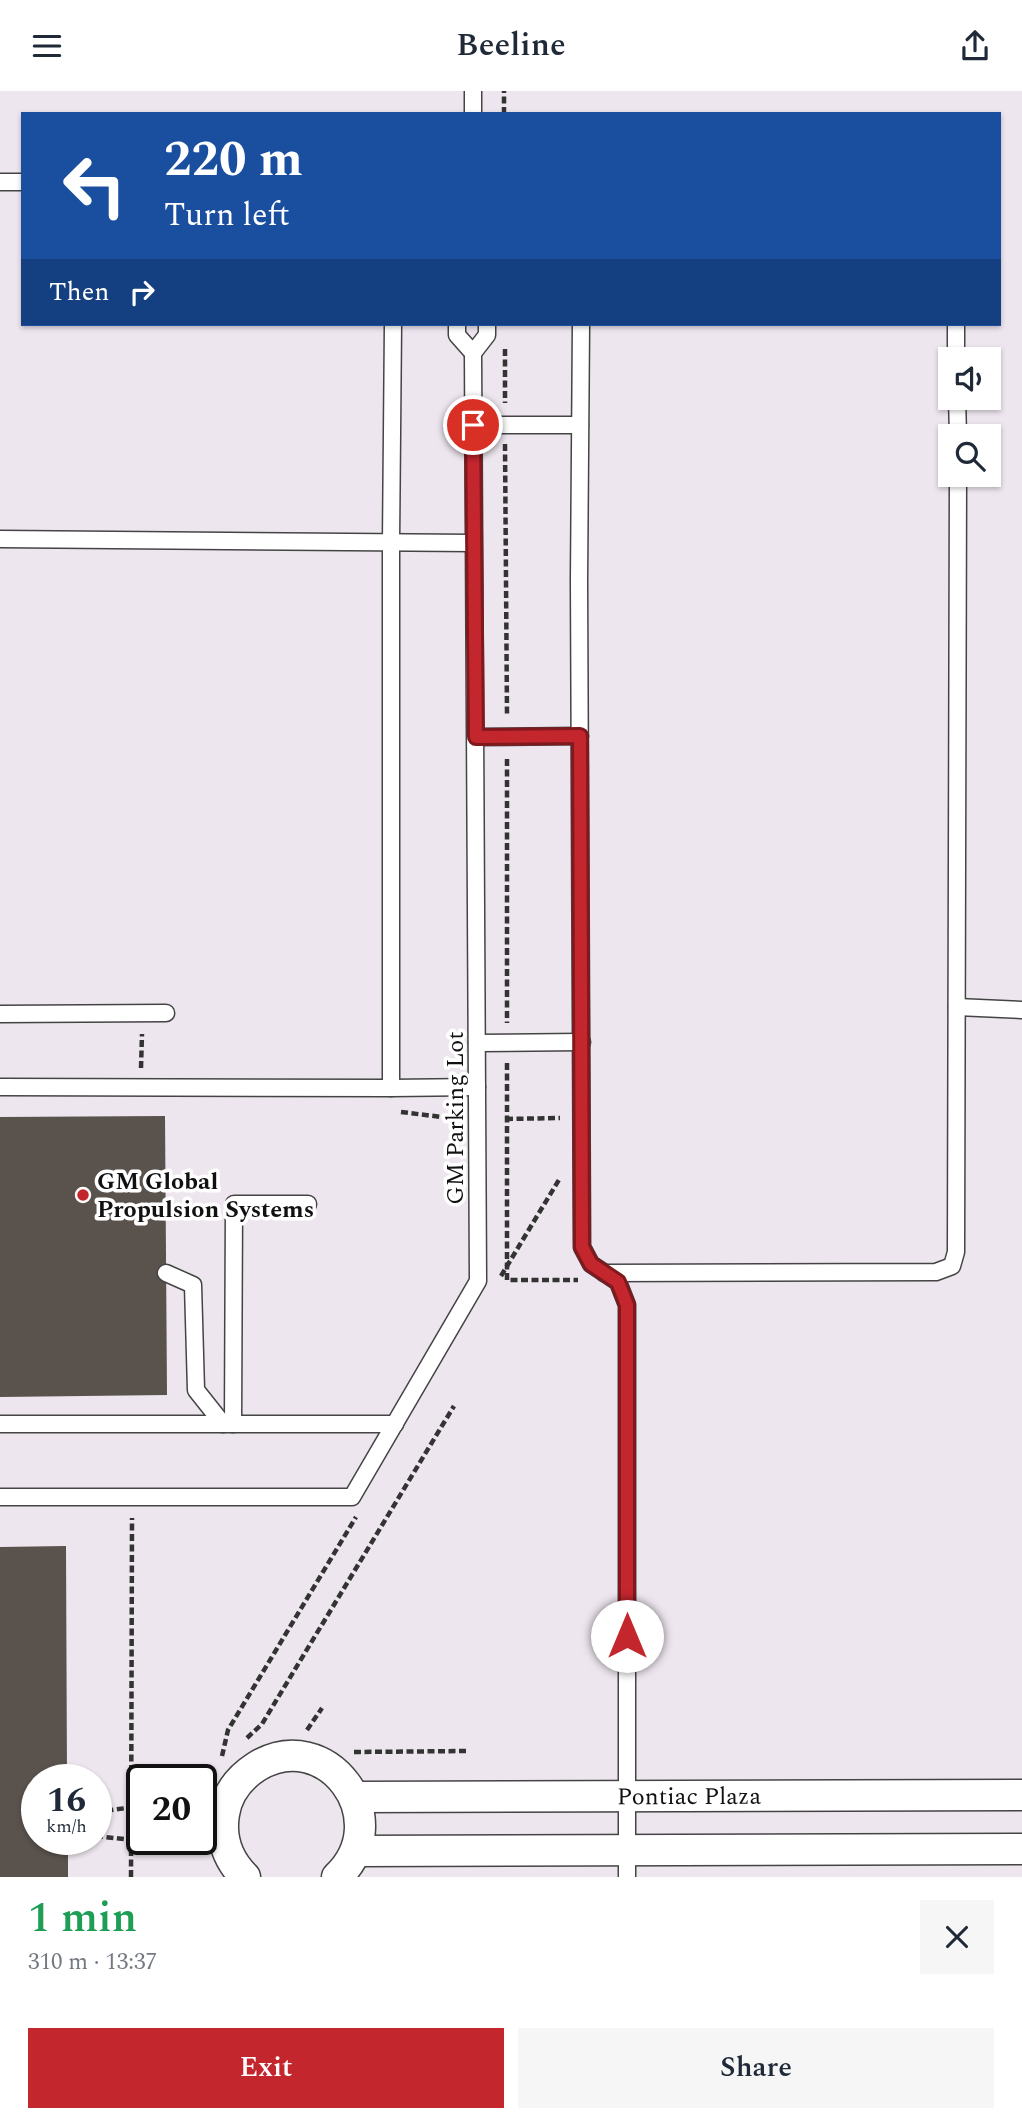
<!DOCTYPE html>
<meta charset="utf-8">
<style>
:root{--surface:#fff;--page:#f6f6f7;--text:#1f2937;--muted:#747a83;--accent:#c4262e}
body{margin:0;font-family:Spectral,serif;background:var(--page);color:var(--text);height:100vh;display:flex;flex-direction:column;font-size:26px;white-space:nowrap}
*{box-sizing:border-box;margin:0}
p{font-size:23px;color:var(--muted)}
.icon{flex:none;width:38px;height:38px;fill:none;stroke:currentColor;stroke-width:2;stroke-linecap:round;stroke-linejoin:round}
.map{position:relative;height:1786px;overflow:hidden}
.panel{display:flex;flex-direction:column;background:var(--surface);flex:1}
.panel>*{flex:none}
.banner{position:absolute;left:21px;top:21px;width:980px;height:214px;border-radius:0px;box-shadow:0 2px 5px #0004;background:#1a4fa0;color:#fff;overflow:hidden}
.fabs{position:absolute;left:938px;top:256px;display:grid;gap:14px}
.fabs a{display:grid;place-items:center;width:63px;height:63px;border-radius:0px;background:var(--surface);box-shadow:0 2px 5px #0004;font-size:35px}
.speed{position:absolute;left:21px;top:1673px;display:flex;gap:14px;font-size:35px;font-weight:700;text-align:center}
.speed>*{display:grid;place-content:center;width:91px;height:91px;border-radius:50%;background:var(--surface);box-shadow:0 2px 5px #0004;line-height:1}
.speed small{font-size:18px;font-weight:400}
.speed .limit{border:4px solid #111;border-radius:10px;background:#fff;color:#111}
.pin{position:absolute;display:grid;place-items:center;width:60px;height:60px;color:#fff;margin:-30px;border:4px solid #fff;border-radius:50%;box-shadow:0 2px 7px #0007}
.me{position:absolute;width:77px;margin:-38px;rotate:0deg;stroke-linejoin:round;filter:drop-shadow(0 0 5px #0008)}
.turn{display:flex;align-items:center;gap:24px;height:147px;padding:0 28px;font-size:32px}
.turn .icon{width:91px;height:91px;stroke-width:2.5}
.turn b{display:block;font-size:49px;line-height:60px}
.then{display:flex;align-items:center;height:66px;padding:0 28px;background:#0003;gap:14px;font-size:26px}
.round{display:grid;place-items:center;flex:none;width:74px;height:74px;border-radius:0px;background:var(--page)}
.summary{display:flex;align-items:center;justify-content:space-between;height:119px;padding:0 28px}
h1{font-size:42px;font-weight:600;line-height:52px;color:#1e9e55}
.primary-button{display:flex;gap:14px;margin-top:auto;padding:14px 28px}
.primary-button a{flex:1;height:80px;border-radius:0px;background:var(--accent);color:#fff;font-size:28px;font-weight:600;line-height:80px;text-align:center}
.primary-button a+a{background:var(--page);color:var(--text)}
header{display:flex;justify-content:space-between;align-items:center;height:91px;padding:0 28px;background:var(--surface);font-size:32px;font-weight:600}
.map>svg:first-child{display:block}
</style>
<header><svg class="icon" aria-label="menu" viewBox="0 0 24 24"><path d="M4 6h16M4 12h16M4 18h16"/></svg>Beeline<svg class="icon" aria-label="share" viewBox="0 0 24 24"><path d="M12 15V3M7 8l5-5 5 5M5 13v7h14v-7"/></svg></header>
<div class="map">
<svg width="1022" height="1786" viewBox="0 0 1022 1786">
<rect width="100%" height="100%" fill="#fffdf5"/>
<path fill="#eee6ef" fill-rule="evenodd" d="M 0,0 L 1022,0 L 1022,1786 L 0,1786 ZM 23,23 L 999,23 L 999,233 L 23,233 ZM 950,268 L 989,268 L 989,306 L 950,306 ZM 950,345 L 989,345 L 989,383 L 950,383 ZM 37,1689 L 96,1689 L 96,1748 L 37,1748 ZM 142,1689 L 201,1689 L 201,1748 L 142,1748 Z"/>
<g fill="#5a524d">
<path d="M 165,1025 L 167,1304 L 0,1306 L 0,1026 Z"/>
<path d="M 66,1455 L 67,1689 L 37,1689 L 37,1748 L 68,1748 L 68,1786 L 0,1786 L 0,1456 Z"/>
</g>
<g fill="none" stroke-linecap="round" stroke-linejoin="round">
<defs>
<g id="lane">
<path d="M 473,0 L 473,23"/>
<path d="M 0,91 L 23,91"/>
<path d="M 393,233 L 391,451 L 391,997 L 477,996"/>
<path d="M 457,233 L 457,244 L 473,262"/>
<path d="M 581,233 L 579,490 L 582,1156 L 591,1173 L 618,1191 L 627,1214 L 627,1786"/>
<path d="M 956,233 L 956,268"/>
<path d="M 957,306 L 958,345"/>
<path d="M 473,334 L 580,334"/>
<path d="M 0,448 L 473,452"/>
<path d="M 476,646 L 580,645"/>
<path d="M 957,916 L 1022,919"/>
<path d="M 0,923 L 166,922"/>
<path d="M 477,952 L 582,951"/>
<path d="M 0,996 L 391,997"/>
<path d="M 166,1182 L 193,1194 L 196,1299 L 223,1333"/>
<path d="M 604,1182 L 936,1181 L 952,1175 L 956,1161 L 958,383"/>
<path d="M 0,1333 L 395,1333"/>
<path d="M 233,1333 L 234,1113 L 308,1113"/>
<path d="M 0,1406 L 352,1406 L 478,1190 L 473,262 L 487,244 L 487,233"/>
</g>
<g id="street">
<path id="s1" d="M 355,1706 L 1022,1704"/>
<path d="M 356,1760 L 1022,1758"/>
<path d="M 245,1786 C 228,1769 220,1747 224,1723 C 227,1703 239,1687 256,1676 C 326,1632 398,1728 337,1786"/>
</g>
</defs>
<use href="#lane" stroke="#444" stroke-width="19"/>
<use href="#street" stroke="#444" stroke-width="33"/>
<g stroke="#333" stroke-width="4.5" stroke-dasharray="7 3.5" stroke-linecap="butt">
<path d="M 504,23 L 504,0"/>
<path d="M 505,258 L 505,312"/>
<path d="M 505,353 L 507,624"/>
<path d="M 507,668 L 507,932"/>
<path d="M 507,972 L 507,1189 L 578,1189"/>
<path d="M 141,977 L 142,943"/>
<path d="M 401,1021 L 458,1028"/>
<path d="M 506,1028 L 560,1027"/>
<path d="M 501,1185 L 560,1087"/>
<path d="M 307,1639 L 322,1617"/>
<path d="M 247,1647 L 262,1633 L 454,1315"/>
<path d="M 354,1661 L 467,1660"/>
<path d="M 222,1665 L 228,1639 L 356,1426"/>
<path d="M 96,1721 L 142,1715"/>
<path d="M 96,1745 L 196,1756"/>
<path d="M 131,1786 L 132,1427"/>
</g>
<use href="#lane" stroke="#fff" stroke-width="16"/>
<use href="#street" stroke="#fff" stroke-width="30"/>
</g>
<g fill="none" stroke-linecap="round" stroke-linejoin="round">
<defs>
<path id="route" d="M 473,334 L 476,646 L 580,645 L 582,1156 L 591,1173 L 618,1191 L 627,1214 L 627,1545"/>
</defs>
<use href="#route" stroke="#7f191e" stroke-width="18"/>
<use href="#route" stroke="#c4262e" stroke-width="12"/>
</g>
<circle fill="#c4262e" stroke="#fff" stroke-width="2.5" cx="83" cy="1104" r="7"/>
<g text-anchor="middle" stroke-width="7" stroke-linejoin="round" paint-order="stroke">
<g font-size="24" fill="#111" stroke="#fff">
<text transform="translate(455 1027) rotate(-90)" y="8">GM Parking Lot</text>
<text dy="8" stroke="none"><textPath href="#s1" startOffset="334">Pontiac Plaza</textPath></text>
</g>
<g font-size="24" font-weight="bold" fill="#111" stroke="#fff" text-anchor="start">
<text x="97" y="1098">GM Global<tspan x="97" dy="28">Propulsion Systems</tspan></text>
</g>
</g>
</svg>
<div class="fabs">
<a><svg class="icon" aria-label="sound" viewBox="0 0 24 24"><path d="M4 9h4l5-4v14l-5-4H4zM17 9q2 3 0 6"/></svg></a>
<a><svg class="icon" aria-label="search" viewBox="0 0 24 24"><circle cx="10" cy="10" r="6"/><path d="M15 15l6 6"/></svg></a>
</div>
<div class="speed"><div>16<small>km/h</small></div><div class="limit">20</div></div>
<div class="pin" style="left:473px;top:334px;background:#d93025"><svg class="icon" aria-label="arrive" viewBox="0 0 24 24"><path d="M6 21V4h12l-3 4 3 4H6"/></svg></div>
<svg class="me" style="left:627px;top:1545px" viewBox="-20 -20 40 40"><circle r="19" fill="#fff"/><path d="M0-13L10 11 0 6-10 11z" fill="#c4262e"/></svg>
<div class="banner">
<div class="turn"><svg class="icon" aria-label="left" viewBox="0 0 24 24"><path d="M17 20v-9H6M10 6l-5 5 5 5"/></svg><div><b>220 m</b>Turn left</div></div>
<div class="then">Then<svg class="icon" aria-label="right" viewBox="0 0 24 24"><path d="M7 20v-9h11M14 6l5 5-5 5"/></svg></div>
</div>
</div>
<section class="panel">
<div class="summary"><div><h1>1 min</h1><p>310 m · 13:37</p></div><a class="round"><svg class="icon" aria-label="close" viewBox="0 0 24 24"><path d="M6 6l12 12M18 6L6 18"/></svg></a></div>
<div class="primary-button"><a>Exit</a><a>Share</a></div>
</section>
